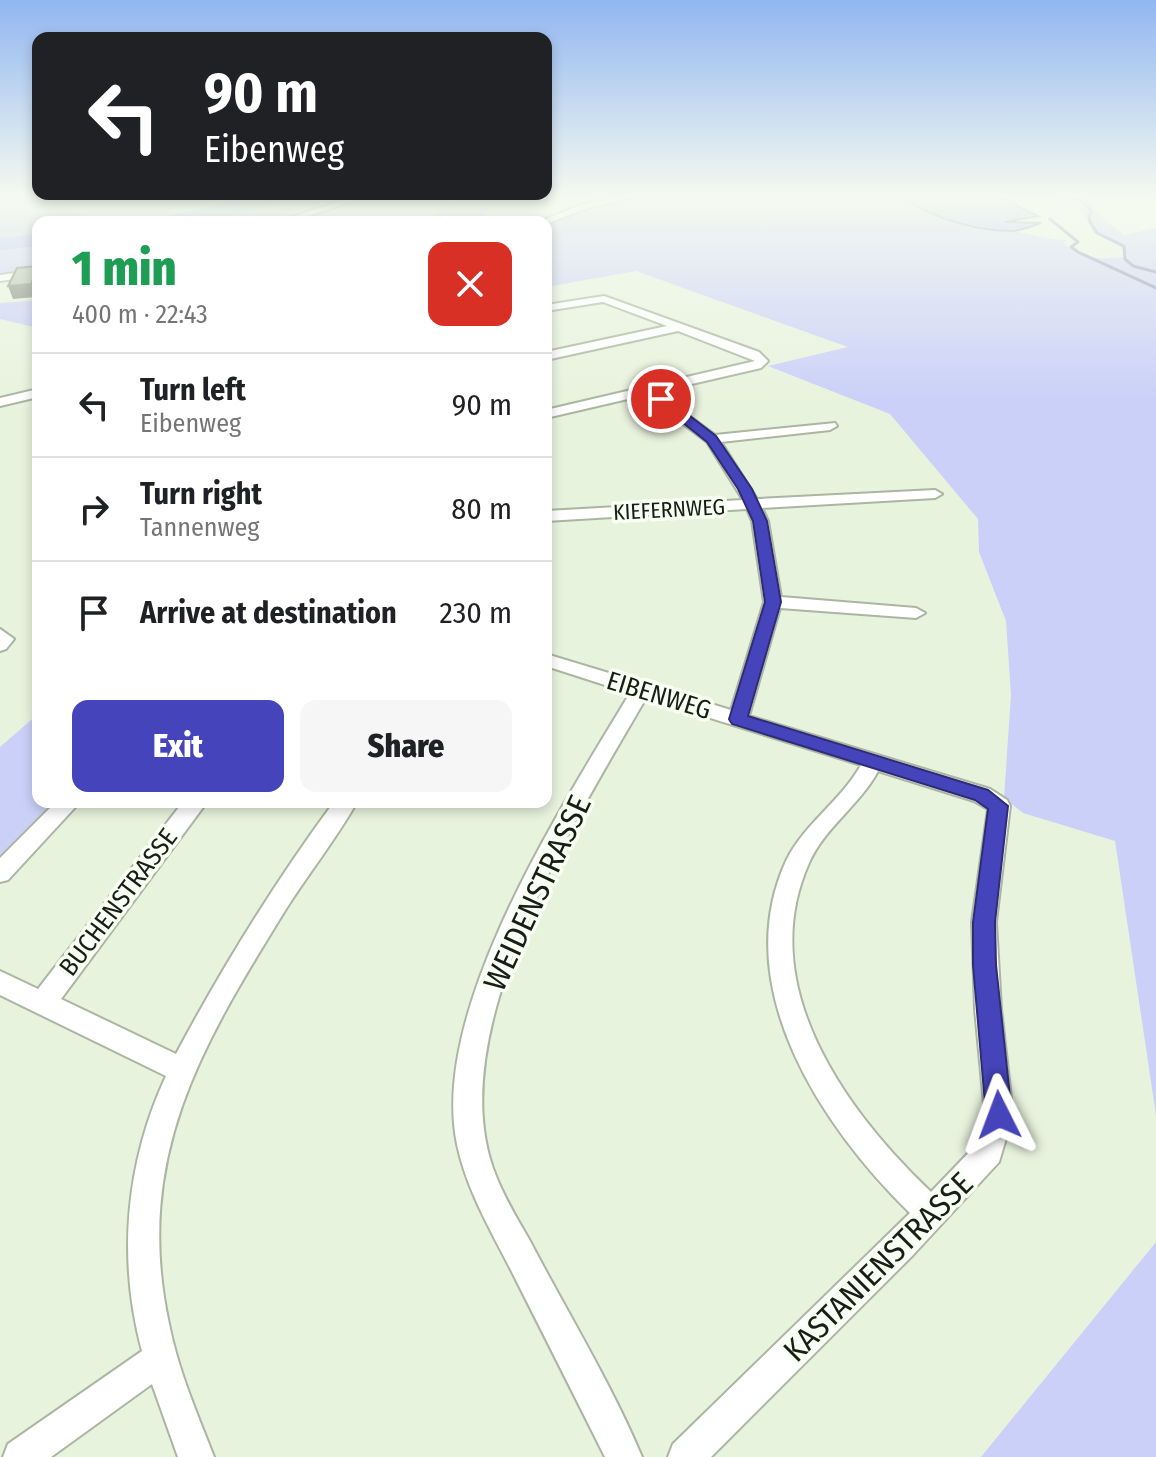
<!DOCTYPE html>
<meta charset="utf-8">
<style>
:root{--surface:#fff;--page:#f6f6f6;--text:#202124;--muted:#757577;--line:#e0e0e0;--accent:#4644ba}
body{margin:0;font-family:"Fira Sans Condensed",sans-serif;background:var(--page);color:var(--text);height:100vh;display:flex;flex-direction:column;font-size:30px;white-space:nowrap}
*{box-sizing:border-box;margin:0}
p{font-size:26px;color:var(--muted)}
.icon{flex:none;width:44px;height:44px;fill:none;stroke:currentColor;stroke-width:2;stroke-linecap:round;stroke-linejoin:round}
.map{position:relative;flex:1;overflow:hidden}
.panel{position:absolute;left:32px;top:216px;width:520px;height:592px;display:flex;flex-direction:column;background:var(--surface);border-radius:16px;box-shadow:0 4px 12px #0003}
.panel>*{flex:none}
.hud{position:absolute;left:32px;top:32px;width:520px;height:168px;border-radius:16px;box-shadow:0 4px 12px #0003;background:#202124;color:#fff;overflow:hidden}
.pin{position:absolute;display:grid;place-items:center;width:68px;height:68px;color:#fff;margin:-34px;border:4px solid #fff;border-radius:50%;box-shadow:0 2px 8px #0007}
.me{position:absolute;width:88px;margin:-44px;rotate:357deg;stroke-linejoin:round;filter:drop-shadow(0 0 6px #0008)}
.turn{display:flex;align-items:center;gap:28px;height:168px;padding:0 40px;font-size:36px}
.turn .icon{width:104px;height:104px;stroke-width:2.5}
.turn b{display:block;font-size:56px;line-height:68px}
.round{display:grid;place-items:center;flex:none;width:84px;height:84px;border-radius:16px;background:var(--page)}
.head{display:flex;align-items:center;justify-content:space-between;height:136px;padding:0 40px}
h1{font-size:48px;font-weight:800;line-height:60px;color:#1e9e55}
.primary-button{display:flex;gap:16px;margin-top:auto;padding:16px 40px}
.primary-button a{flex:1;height:92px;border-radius:16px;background:var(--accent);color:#fff;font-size:32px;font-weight:800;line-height:92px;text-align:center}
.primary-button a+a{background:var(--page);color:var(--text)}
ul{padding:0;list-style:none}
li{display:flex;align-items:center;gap:24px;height:104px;padding:0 40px;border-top:2px solid var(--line)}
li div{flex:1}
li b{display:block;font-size:30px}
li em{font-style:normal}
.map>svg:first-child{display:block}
</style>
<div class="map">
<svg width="1156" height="1457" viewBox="0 0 1156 1457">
<rect width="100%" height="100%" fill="#e8f3de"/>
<g fill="#cad0f8">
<path d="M 0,197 L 37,197 L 105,222 L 38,222 L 38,268 L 0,274 Z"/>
<path d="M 256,197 L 341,197 L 262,222 L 157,222 Z"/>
<path d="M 466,197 L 502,197 L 478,222 L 420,222 Z"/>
<path d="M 642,197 L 875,197 L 900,211 L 902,210 L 878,197 L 901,197 L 909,204 C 948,219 977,226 1018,232 C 1035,235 1049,240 1067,240 L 1064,243 C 1080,260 1106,260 1128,256 L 1119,246 L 1094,233 L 1083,213 L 1071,208 L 1072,205 L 1052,197 L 1083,197 L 1106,221 L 1124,235 L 1156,228 L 1156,1115 L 1115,841 L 1023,813 L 1004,798 L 1011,695 L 1006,621 L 979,552 L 978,519 L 890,414 L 768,366 L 848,347 L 636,271 L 546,287 L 546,223 L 562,220 L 562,217 Z"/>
<path d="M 38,300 L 38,328 L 0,319 L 0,303 Z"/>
<path d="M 38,714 L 38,802 L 56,802 L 0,863 L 0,747 Z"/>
<path d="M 1156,1242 L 1156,1457 L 981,1457 Z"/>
</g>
<path fill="#b0baff" stroke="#838bb9" stroke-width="2" d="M 904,197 L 999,197 L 1038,216 L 1005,222 L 1041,223 C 1033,226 1020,231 1011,231 C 978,231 929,218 904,197 Z"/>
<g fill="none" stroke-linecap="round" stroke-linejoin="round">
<g stroke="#838bb9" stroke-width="3">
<path d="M 1071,197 L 1080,199 L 1091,210 L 1089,220 L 1097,233 L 1124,246 L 1125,259 L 1133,266 L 1156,272"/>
<path d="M 1050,219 L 1078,242 L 1071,247 L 1078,252 L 1156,288"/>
</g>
<g fill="#b0baff" fill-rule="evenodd">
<path d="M 252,197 L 276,197 C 254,219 187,222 157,222 L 160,218 Z"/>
<path d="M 38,234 L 38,246 L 0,250 L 0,238 Z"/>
</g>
<defs>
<g id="minor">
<path d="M 354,197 L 366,197 L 290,222 L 275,222 Z"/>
<path d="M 618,197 L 633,197 L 588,208 L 546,224 L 538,222 L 583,204 Z"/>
<path d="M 38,270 L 38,276 L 0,281 L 0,275 Z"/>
<path d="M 604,296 L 759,352 L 768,361 L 761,368 L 657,392 L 715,435 L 835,423 L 837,426 L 830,430 L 721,442 L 757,499 L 935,490 L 942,494 L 935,498 L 762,508 L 768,521 L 781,597 L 916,608 L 925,613 L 916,618 L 780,608 L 749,716 L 990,789 L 1007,800 L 1010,806 L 996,922 L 1001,1009 L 1013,1115 L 999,1162 L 913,1255 L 711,1457 L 668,1457 L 673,1444 L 910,1213 C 823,1128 728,988 786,861 C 804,824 841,801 861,765 L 646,698 C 577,818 438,1035 496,1176 C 505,1199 518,1220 530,1241 C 567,1312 611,1383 642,1457 L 605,1457 C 575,1397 545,1337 515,1278 C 493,1234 467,1192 457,1144 C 429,1010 563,805 630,693 L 546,666 L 546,654 L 731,710 L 764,602 L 752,521 L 747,509 L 546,521 L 546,511 L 743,500 L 707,442 L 645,395 L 546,418 L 546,410 L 755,361 L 678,331 L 546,360 L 546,352 L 667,326 L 603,302 L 546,311 L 546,305 ZM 878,771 L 974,801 L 988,809 L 972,922 L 975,1009 L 985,1115 L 977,1144 L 931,1192 C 846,1111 754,986 809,863 C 824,828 860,805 878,771 Z"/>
<path d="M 38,389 L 38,397 L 0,406 L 0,398 Z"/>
<path d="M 0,629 L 14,639 L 6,649 L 0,651 Z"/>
<path d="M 56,802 L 80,802 L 8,880 L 0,882 L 0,858 Z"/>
<path d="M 183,802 L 207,802 L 61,999 L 176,1054 C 223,966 275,882 334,802 L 357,802 C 336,839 309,873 286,909 C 202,1045 133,1157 169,1324 C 178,1370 197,1413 214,1457 L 178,1457 L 152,1384 L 51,1457 L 3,1457 L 8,1444 L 142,1351 C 117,1258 126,1162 166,1076 L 0,995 L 0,971 L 38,989 Z"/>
</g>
</defs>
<use href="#minor" stroke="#abb6a2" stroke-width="4"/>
<use href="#minor" fill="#fff" fill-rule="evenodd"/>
</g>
<path fill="#7d8476" d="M 38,268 L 38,292 L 36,297 L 13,299 L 8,286 Z"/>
<path fill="#b2bda9" stroke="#7d8476" stroke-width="2" d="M 38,266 L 31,284 L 8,286 L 17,268 Z"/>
<linearGradient id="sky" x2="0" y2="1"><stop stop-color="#91b6f1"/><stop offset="0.49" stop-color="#f5faf0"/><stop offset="1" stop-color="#f5faf0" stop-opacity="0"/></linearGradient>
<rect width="1156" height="401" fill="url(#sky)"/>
<path fill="#4644ba" stroke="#2e2c79" stroke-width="2" d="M 657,397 L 665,397 L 716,436 L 752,489 L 767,521 L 781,602 L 748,716 L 988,790 L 1008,806 L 995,922 L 996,965 L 1012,1115 L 1008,1124 L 999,1128 L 990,1124 L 986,1115 L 973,965 L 973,922 L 988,809 L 975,800 L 732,724 L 729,719 L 765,602 L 753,521 L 738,489 L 707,442 L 657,402 Z"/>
<g text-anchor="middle" stroke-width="7" stroke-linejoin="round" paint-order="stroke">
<g font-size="22" fill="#191d16" stroke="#f8fff2">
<text transform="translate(669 509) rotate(-3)" y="8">KIEFERNWEG</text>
</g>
<g font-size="26" fill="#191d16" stroke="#f8fff2">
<text transform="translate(659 695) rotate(17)" y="9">EIBENWEG</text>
<text transform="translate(118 902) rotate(-53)" y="9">BUCHENSTRASSE</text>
</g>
<g font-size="32" fill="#191d16" stroke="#f8fff2">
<text transform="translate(537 893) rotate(-65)" y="11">WEIDENSTRASSE</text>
<text transform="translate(878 1267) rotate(-45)" y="11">KASTANIENSTRASSE</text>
</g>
</g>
</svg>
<div class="pin" style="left:661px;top:399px;background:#d93025"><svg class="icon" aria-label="arrive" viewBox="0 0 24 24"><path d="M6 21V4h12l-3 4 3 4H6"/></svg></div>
<svg class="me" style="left:999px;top:1115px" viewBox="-20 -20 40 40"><path d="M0-17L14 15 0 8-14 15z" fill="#4644ba" stroke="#fff" stroke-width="4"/></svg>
<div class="hud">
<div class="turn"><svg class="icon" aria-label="left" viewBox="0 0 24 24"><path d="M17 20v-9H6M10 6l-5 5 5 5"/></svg><div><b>90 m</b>Eibenweg</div></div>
</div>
<section class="panel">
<div class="head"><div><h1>1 min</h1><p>400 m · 22:43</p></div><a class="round" style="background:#d93025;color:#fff"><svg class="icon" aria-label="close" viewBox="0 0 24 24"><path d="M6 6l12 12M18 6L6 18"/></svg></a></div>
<ul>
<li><svg class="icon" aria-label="left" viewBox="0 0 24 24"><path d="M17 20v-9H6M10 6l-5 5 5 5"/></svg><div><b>Turn left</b><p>Eibenweg</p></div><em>90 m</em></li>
<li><svg class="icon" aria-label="right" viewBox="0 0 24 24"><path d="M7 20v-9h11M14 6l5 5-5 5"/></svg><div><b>Turn right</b><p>Tannenweg</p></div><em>80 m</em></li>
<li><svg class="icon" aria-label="arrive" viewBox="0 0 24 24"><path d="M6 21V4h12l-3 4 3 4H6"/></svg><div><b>Arrive at destination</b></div><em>230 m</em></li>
</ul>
<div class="primary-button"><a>Exit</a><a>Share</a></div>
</section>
</div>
